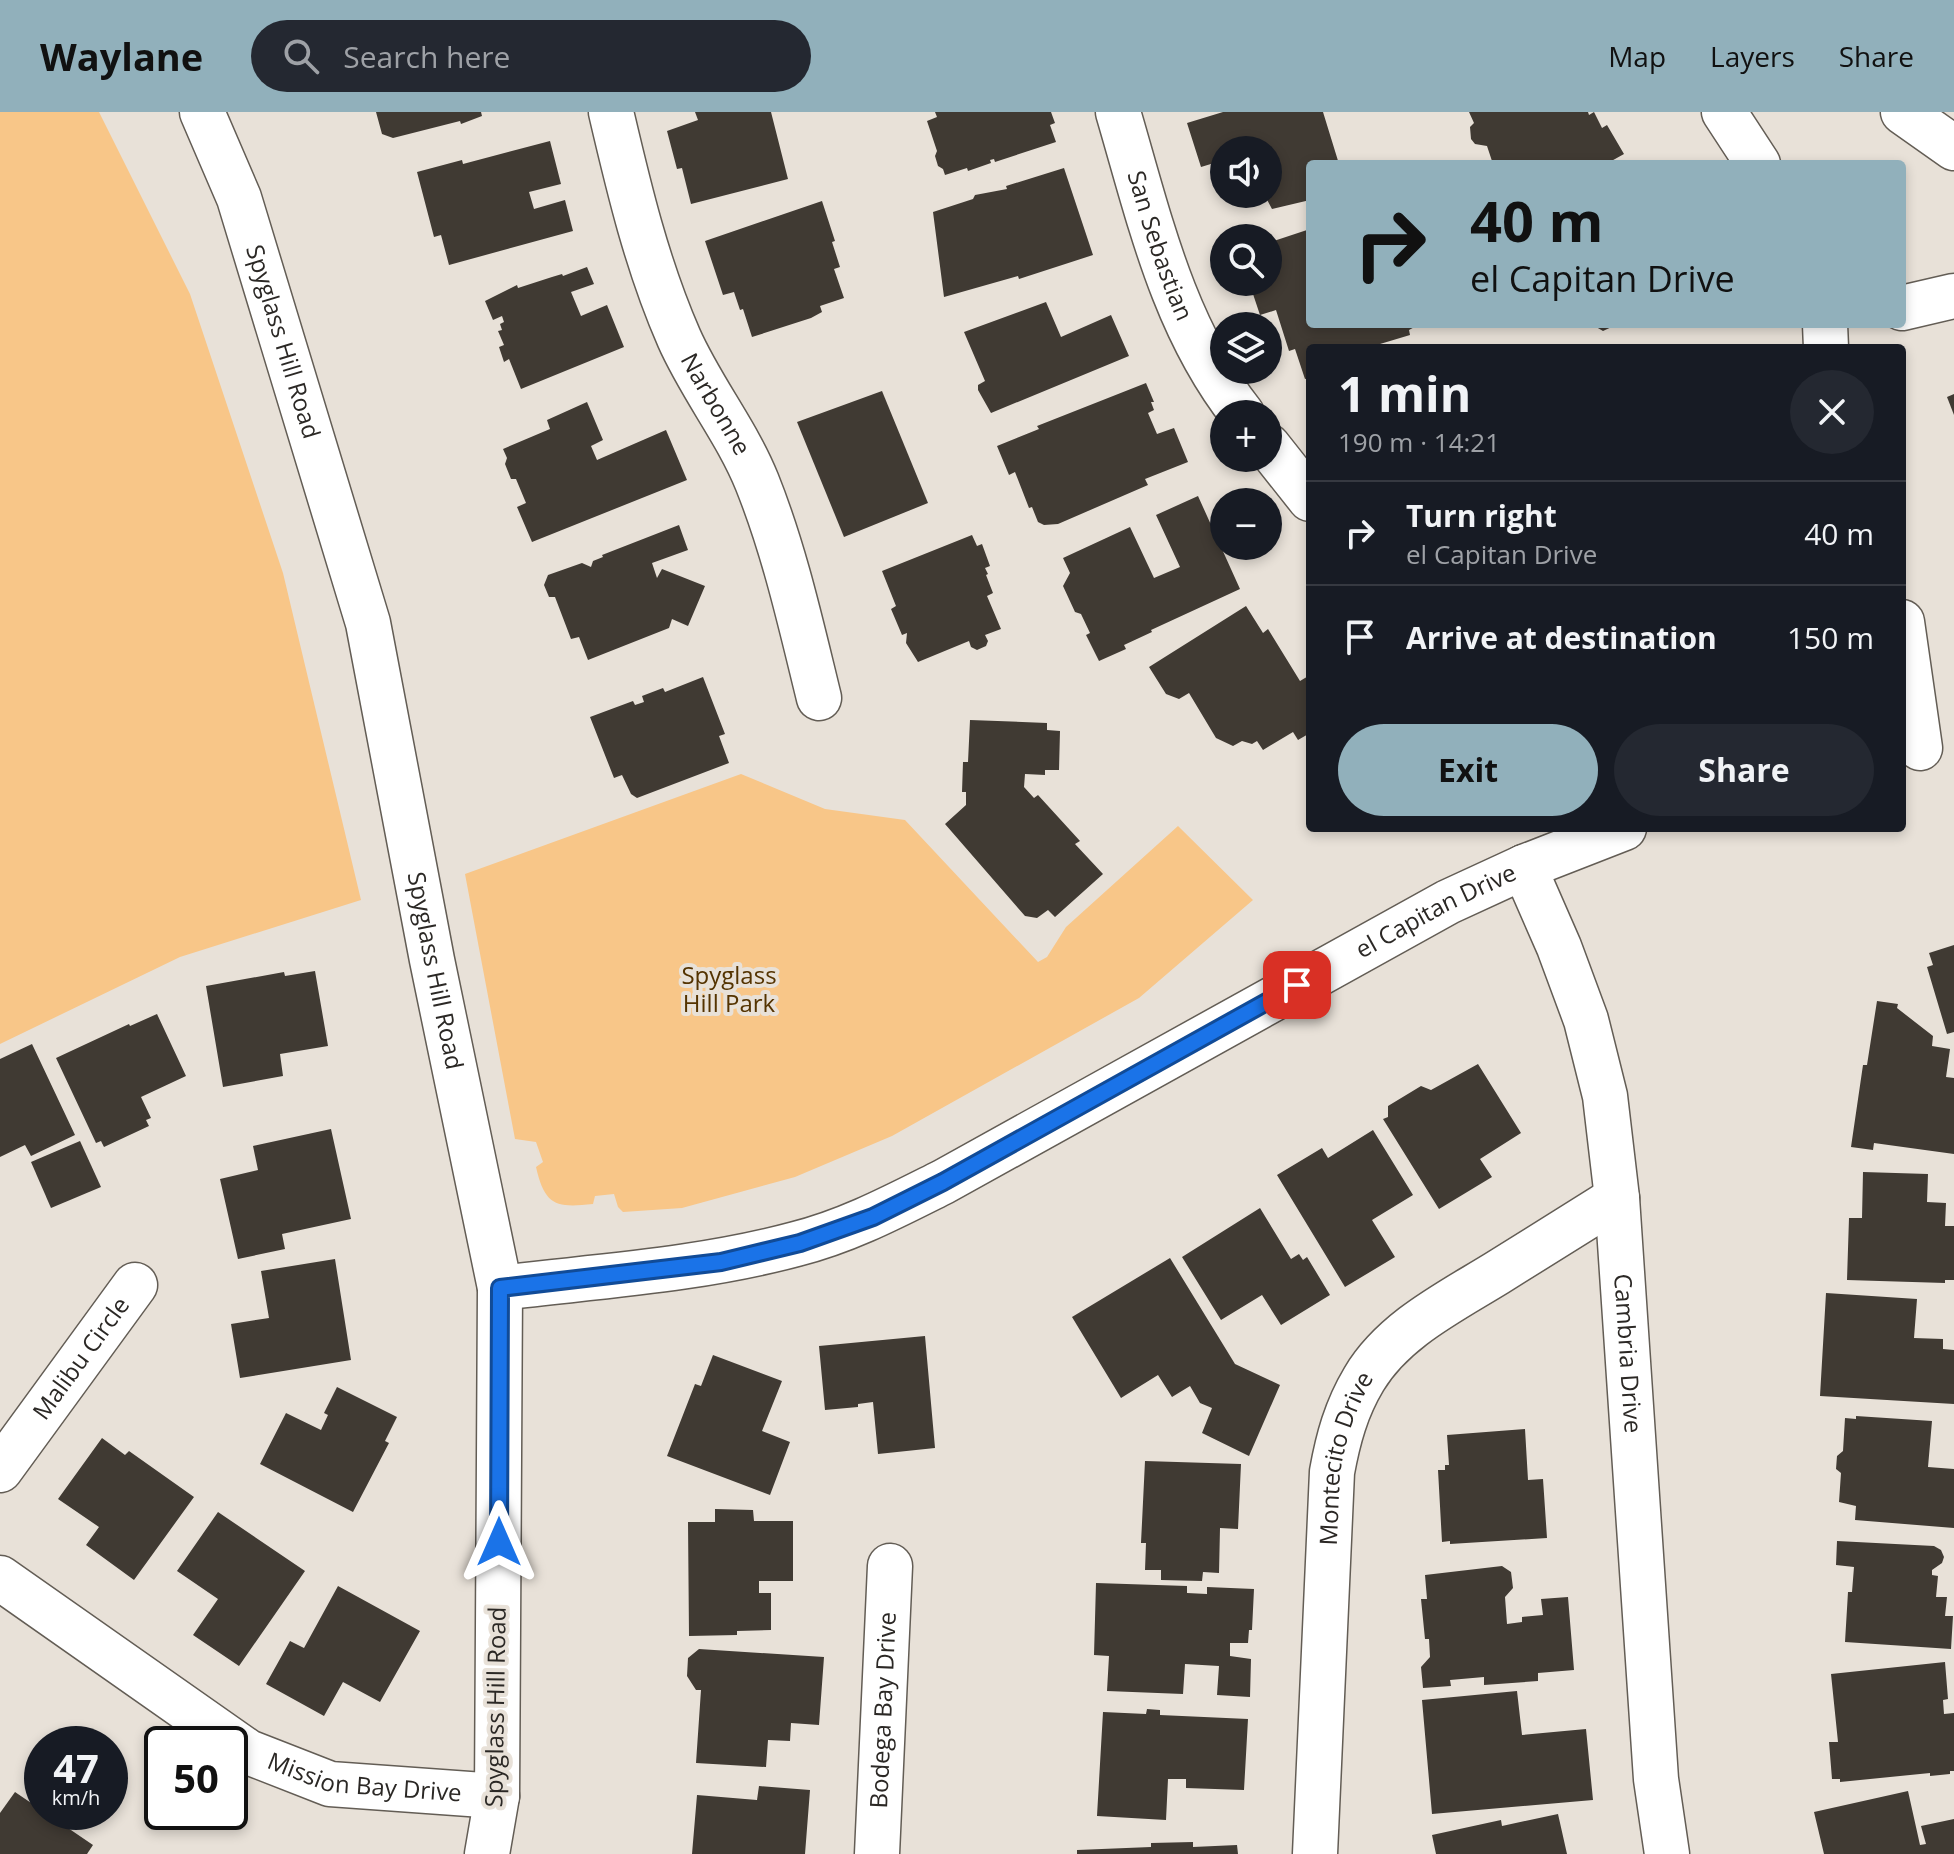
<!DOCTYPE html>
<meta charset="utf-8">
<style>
:root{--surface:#171b24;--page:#242831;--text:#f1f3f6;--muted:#9ea1a6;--line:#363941;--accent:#91b0bb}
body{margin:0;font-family:"Open Sans",sans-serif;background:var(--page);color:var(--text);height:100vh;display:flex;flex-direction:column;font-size:30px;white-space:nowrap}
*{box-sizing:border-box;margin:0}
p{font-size:26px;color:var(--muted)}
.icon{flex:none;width:44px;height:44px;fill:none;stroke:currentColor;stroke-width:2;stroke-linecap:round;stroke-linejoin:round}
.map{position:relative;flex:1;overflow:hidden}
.details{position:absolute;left:1306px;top:232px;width:600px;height:488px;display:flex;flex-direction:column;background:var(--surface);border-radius:8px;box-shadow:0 4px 12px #0003}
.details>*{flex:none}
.hud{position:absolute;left:1306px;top:48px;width:600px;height:168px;border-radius:8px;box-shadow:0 4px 12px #0003;background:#91b0bb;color:#111;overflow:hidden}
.controls{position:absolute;left:1210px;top:24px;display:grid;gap:16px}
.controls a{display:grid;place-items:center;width:72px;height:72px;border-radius:50%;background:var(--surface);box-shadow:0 4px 12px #0003;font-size:40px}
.speed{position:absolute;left:24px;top:1614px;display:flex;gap:16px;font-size:40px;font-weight:700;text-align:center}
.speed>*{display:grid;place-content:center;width:104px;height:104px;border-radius:50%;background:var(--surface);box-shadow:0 4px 12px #0003;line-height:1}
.speed small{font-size:20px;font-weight:400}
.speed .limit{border:4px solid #111;border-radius:12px;background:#fff;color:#111}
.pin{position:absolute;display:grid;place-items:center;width:68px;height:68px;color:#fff;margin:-34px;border-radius:16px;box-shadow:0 4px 12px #0006}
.me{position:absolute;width:88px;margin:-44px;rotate:0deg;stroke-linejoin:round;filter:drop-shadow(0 0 6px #0008)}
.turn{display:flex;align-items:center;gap:28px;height:168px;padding:0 32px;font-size:36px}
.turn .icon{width:104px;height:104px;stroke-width:2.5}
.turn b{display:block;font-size:56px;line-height:68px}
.round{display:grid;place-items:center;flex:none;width:84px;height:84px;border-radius:42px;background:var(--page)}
.overview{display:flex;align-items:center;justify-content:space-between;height:136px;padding:0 32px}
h1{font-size:48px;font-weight:700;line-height:60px}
.action{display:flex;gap:16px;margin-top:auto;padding:16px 32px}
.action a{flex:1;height:92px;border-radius:48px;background:var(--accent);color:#111;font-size:32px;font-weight:700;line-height:92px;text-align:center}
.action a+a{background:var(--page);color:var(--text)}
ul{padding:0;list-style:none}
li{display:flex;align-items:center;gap:24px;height:104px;padding:0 32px;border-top:2px solid var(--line)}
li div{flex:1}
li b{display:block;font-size:30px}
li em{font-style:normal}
header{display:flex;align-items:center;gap:48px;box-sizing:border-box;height:112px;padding:0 40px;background:var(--accent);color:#111}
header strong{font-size:38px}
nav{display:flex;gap:44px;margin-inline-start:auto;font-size:28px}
.search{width:560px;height:72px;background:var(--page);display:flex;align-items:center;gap:20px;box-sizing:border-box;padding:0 28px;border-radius:44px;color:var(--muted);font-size:30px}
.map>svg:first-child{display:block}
</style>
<header>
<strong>Waylane</strong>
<div class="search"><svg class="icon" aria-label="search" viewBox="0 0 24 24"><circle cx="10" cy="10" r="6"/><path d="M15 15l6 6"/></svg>Search here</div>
<nav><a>Map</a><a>Layers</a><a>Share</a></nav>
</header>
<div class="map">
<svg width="1954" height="1742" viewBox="0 0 1954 1742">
<rect width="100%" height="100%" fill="#e8e1d8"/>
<g fill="#f8c688">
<path d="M 0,0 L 99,0 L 190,182 L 283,461 L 361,788 L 180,845 L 0,932 Z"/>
<path d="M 741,662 L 825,697 L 905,708 L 1038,850 L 1047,845 L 1066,815 L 1178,714 L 1253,788 L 1139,886 L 892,1024 L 795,1065 L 682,1096 L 623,1100 L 618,1095 L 614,1082 L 595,1084 L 593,1092 C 556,1096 545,1094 536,1055 L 543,1050 L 536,1030 L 515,1027 L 465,762 Z"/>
</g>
<g fill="#403a33">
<path d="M 376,0 L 481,0 L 482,4 L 461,12 L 460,9 L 393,26 L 382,22 Z"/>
<path d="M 695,0 L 771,0 L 788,67 L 691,92 L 682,56 L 677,57 L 667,19 L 698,8 Z"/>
<path d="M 935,0 L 1051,0 L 1055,11 L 1050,13 L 1056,30 L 995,50 L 994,47 L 990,48 L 991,51 L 968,59 L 967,56 L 945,63 L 943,57 L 938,54 L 935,44 L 937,39 L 927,9 L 937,5 Z"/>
<path d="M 1223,0 L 1323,0 L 1339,52 L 1310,52 L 1310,88 L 1272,97 L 1264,82 L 1268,82 L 1268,38 L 1224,38 L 1224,48 L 1201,55 L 1187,11 Z"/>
<path d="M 1469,0 L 1588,0 L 1589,3 L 1594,0 L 1602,16 L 1607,13 L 1624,42 L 1606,52 L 1493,52 L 1487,34 L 1475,32 L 1471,27 L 1470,15 L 1474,11 Z"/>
<path d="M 550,29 L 561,72 L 529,80 L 534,97 L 565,88 L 573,119 L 449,153 L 441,123 L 434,125 L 417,60 L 462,48 L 463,52 Z"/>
<path d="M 1064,56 L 1093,143 L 1019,167 L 1018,164 L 944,185 L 933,100 L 973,87 L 975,83 L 1007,77 L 1006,74 Z"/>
<path d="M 822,89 L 835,129 L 832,130 L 840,155 L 834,157 L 844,186 L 820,194 L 822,200 L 811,206 L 752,225 L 743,197 L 740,198 L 734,180 L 723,183 L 705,129 Z"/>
<path d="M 1310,117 L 1310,212 L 1420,212 L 1409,218 L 1410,223 L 1380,232 L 1381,236 L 1310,236 L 1310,266 L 1305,267 L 1295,237 L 1289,239 L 1276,198 L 1260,203 L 1249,170 L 1268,170 L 1268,131 Z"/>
<path d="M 587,155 L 594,172 L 571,180 L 581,204 L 607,193 L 624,235 L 521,277 L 509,247 L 504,250 L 499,235 L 504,233 L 498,219 L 502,218 L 500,212 L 504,210 L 502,204 L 493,208 L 485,189 L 517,173 L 518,176 L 552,165 L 562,162 L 563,164 Z"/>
<path d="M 1046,190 L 1061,225 L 1111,203 L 1129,244 L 991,301 L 978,278 L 978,273 L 985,269 L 964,220 Z"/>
<path d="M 1591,212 L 1618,212 L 1603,219 Z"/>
<path d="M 1146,271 L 1154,290 L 1151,290 L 1154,298 L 1148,301 L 1157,322 L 1174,316 L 1188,350 L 1145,367 L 1148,373 L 1058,412 L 1044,413 L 1038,410 L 1032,395 L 1029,396 L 1015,360 L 1009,363 L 997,334 L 1039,317 L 1037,314 Z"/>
<path d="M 882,279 L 928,391 L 844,425 L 797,310 Z"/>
<path d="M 1954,282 L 1954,303 L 1947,285 Z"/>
<path d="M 587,290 L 603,328 L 591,334 L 597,348 L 666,318 L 687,368 L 532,430 L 517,395 L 526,391 L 516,367 L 511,367 L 505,352 L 507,346 L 503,337 L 550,317 L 547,308 Z"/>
<path d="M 1198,384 L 1240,477 L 1151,518 L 1152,520 L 1124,533 L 1126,537 L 1099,549 L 1086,523 L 1090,521 L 1081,502 L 1075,500 L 1063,474 L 1070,461 L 1063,446 L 1130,415 L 1154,466 L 1180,455 L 1156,403 Z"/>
<path d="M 679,413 L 688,438 L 652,451 L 657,466 L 662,457 L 705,474 L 688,514 L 672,507 L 669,516 L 588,548 L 579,525 L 571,527 L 555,485 L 549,485 L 544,473 L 548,463 L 582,451 L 591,455 L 593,449 L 603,445 L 602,443 Z"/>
<path d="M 972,423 L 977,434 L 982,432 L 990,454 L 985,456 L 988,462 L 986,463 L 993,481 L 987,484 L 1001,517 L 985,523 L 988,529 L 986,534 L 977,538 L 971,535 L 969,529 L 918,550 L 906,531 L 907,521 L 902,523 L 891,497 L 896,494 L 882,459 Z"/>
<path d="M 1246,494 L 1263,521 L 1268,517 L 1300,569 L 1310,563 L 1310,621 L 1298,628 L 1293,620 L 1263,638 L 1257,629 L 1252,632 L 1242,629 L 1233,634 L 1216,626 L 1189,581 L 1179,587 L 1166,582 L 1149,555 Z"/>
<path d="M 703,565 L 725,622 L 719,624 L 729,651 L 637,686 L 631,682 L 622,663 L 614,666 L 590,605 L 633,589 L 635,593 L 644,590 L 642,584 L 663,576 L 665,580 Z"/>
<path d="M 970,608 L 1047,611 L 1047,618 L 1060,619 L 1059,658 L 1045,658 L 1045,663 L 1025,662 L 1024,675 L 1034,686 L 1038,683 L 1080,729 L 1075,732 L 1103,762 L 1055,805 L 1048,798 L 1037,806 L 1025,804 L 945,712 L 966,693 L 966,680 L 962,680 L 963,650 L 968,650 Z"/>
<path d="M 1954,833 L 1954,920 L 1947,922 L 1927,855 L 1933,853 L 1929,841 Z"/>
<path d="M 315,859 L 328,934 L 280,942 L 283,964 L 223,975 L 206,874 L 284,860 L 285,864 Z"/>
<path d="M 1877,889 L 1898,892 L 1897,896 L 1933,924 L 1932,934 L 1950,937 L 1946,965 L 1954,966 L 1954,1042 L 1874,1031 L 1873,1038 L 1851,1035 L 1863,953 L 1867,953 Z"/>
<path d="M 157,902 L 186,964 L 141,985 L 151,1006 L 146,1008 L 149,1014 L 104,1035 L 101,1029 L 96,1031 L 56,946 L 129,912 L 130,914 Z"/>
<path d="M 32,932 L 75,1023 L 31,1044 L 25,1033 L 0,1045 L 0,947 Z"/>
<path d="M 1478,952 L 1521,1021 L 1480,1047 L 1492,1065 L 1439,1097 L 1383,1007 L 1388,1005 L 1388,994 L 1421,974 L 1431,978 Z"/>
<path d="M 331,1017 L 351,1107 L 282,1122 L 285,1137 L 238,1147 L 220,1067 L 258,1058 L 253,1034 Z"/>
<path d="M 1373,1018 L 1413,1083 L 1372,1108 L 1395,1145 L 1345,1175 L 1277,1063 L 1322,1036 L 1328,1046 Z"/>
<path d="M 80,1029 L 101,1075 L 51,1096 L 31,1050 Z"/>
<path d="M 1863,1060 L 1928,1062 L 1927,1090 L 1946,1091 L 1945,1114 L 1954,1114 L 1954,1168 L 1945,1168 L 1945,1171 L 1847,1168 L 1849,1106 L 1862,1106 Z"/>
<path d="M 1260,1096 L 1291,1147 L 1299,1142 L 1303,1148 L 1307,1145 L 1330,1183 L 1281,1213 L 1262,1183 L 1221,1208 L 1182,1145 Z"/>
<path d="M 1170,1146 L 1235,1252 L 1280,1273 L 1249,1344 L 1202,1321 L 1212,1296 L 1200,1291 L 1190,1274 L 1172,1285 L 1158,1263 L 1121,1286 L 1072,1205 Z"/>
<path d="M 335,1147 L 351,1248 L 240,1266 L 231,1212 L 269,1206 L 261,1159 Z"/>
<path d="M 1826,1181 L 1917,1187 L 1914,1226 L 1943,1227 L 1943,1237 L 1954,1238 L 1954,1292 L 1820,1284 Z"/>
<path d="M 925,1224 L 935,1336 L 878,1342 L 873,1290 L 858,1292 L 858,1295 L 825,1298 L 819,1234 Z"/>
<path d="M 713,1243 L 782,1269 L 762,1319 L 790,1330 L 770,1383 L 667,1344 L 695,1272 L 701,1274 Z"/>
<path d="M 337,1275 L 397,1305 L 385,1329 L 389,1331 L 353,1400 L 260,1352 L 286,1301 L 321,1318 L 328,1303 L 324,1301 Z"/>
<path d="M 1856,1304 L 1932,1309 L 1928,1355 L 1954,1357 L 1954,1416 L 1855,1408 L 1856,1394 L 1839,1390 L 1841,1361 L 1836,1357 L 1837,1344 L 1843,1339 L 1845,1306 L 1856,1307 Z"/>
<path d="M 1525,1317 L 1528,1368 L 1543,1367 L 1547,1426 L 1450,1432 L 1450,1429 L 1442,1430 L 1438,1358 L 1445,1358 L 1445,1353 L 1449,1353 L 1447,1323 Z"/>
<path d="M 102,1326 L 125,1343 L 129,1339 L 194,1385 L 134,1468 L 86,1433 L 99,1415 L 58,1387 Z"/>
<path d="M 1145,1349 L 1241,1352 L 1238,1417 L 1220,1416 L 1219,1461 L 1203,1460 L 1202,1469 L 1161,1468 L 1161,1458 L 1145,1458 L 1146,1431 L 1141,1431 Z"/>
<path d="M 715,1397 L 753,1398 L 754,1409 L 793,1409 L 793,1469 L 759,1469 L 759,1481 L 771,1481 L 771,1518 L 737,1519 L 737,1523 L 689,1524 L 688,1410 L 715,1410 Z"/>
<path d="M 218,1400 L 305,1459 L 239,1554 L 193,1523 L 218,1487 L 177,1459 Z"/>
<path d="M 1837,1429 L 1934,1434 L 1941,1438 L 1944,1445 L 1942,1451 L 1932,1458 L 1932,1463 L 1938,1464 L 1936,1485 L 1947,1485 L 1945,1504 L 1953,1504 L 1951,1537 L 1845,1530 L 1848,1480 L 1852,1480 L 1854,1455 L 1836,1453 Z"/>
<path d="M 1502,1454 L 1511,1460 L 1513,1476 L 1505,1485 L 1507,1512 L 1522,1510 L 1522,1505 L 1543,1503 L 1541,1487 L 1568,1485 L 1574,1558 L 1538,1561 L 1538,1569 L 1484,1573 L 1484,1565 L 1450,1568 L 1451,1574 L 1423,1576 L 1421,1555 L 1430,1545 L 1429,1527 L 1425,1527 L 1421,1487 L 1427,1487 L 1425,1463 Z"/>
<path d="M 1096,1471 L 1187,1474 L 1187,1481 L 1207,1482 L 1207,1475 L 1254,1477 L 1252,1518 L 1249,1518 L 1248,1531 L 1230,1531 L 1230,1544 L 1251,1547 L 1250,1585 L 1217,1583 L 1219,1554 L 1185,1552 L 1183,1582 L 1107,1579 L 1109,1544 L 1094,1543 Z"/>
<path d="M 338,1474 L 420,1519 L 380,1590 L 343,1570 L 324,1604 L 266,1572 L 290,1529 L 304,1536 Z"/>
<path d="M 699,1537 L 824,1545 L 819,1613 L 791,1611 L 790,1629 L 768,1628 L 766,1655 L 696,1651 L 701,1578 L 696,1578 L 687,1564 L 688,1546 Z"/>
<path d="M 1945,1550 L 1948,1587 L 1943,1588 L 1944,1602 L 1954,1601 L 1954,1659 L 1950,1659 L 1950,1662 L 1930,1664 L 1930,1661 L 1840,1670 L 1840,1667 L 1832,1667 L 1829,1630 L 1838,1630 L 1831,1562 Z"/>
<path d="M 1517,1579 L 1522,1623 L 1586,1617 L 1593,1688 L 1432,1702 L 1422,1588 Z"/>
<path d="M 1147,1597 L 1160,1598 L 1160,1603 L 1248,1607 L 1244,1678 L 1186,1676 L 1186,1667 L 1168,1667 L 1166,1708 L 1097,1704 L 1103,1600 L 1146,1602 Z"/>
<path d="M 759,1674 L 810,1678 L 805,1742 L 692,1742 L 697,1683 L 757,1688 Z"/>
<path d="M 1908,1679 L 1920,1733 L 1926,1732 L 1921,1714 L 1954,1707 L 1954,1742 L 1824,1742 L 1814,1700 Z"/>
<path d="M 15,1680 L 93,1733 L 87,1742 L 0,1742 L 0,1701 Z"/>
<path d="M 1558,1702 L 1567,1742 L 1436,1742 L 1432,1723 L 1501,1708 L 1502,1714 Z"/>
<path d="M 1193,1730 L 1193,1735 L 1237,1733 L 1238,1742 L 1077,1742 L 1077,1738 L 1151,1735 L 1151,1731 Z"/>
</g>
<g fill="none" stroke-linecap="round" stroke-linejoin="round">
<defs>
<g id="minor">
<path id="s1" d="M 611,0 C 629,77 647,153 679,226 C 701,276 737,320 757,370 C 785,440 801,513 819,586"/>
<path id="s2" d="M 1118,0 C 1149,105 1173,215 1242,302"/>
<path d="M 1724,0 L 1758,52"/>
<path d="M 1903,0 L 1954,36"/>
<path d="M 1902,196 L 1954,184"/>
<path d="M 1825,212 L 1826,236"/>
<path d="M 1268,334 L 1310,387"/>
<path d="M 1902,510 L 1920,636"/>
<path id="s3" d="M 1524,755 L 1559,835 L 1586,908 L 1605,984 L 1617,1086 L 1656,1667 L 1667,1742"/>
<path id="s4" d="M 500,1176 C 599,1164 700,1158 796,1132 C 848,1119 895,1094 943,1070 L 1448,790 L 1524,755 L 1624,716"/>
<path id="s5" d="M 0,1358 L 135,1173"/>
<path id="s6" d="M 0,1466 L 248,1640 L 330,1672 L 497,1684"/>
<path id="s7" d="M 877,1742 L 890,1454"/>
<path id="s8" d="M 1315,1742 L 1332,1360 C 1338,1327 1346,1297 1364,1267 C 1393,1218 1450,1190 1497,1161 C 1537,1136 1577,1111 1617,1086"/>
</g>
<g id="major">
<path id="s9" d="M 202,0 L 239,86 L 368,511 L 432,848 L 500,1176 L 497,1684 L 487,1742"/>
</g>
</defs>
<use href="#minor" stroke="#635d55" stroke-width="47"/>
<use href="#major" stroke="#635d55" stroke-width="47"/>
<use href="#minor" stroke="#fff" stroke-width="44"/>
<use href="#major" stroke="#fff" stroke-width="44"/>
</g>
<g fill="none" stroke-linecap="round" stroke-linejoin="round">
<defs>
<path id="route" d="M 499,1430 L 500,1176 L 721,1150 L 800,1131 L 873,1105 L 943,1070 L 1297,873"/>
</defs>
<use href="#route" stroke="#114b97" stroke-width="20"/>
<use href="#route" stroke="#1a73e8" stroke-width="14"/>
</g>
<g text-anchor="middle" stroke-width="8" stroke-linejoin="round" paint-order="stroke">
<g font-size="24" fill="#2b2825" stroke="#e8e1d8">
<text dy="8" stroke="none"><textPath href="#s2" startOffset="140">San Sebastian</textPath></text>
<text dy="8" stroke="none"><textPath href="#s9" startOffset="244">Spyglass Hill Road</textPath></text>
<text dy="8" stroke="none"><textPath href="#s1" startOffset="312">Narbonne</textPath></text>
<text dy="8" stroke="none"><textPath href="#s4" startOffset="1022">el Capitan Drive</textPath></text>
<text dy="8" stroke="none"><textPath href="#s9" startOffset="892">Spyglass Hill Road</textPath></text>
<text dy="8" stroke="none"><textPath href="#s3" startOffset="502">Cambria Drive</textPath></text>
<text dy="8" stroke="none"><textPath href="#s5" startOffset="138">Malibu Circle</textPath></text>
<text dy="8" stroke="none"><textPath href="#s8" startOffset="398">Montecito Drive</textPath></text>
<text transform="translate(496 1595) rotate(-89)" y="8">Spyglass Hill Road</text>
<text dy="8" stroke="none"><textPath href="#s7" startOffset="144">Bodega Bay Drive</textPath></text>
<text dy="8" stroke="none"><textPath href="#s6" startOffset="424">Mission Bay Drive</textPath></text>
</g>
<g font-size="24" fill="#543300" stroke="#e8e1d8">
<text x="729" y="872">Spyglass<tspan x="729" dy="28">Hill Park</tspan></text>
</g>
</g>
</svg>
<div class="controls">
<a><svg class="icon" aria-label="sound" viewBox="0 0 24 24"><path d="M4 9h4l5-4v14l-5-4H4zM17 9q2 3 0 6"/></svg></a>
<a><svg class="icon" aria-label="search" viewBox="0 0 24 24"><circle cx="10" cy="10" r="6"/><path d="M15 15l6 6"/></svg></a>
<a><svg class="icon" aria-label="layers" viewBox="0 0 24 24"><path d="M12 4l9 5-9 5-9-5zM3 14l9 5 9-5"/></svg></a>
<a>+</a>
<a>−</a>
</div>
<div class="speed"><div>47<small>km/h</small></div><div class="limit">50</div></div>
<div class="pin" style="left:1297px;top:873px;background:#d93025"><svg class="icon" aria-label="arrive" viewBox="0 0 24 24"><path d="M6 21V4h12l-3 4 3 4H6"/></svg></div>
<svg class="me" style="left:499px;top:1430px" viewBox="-20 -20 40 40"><path d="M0-17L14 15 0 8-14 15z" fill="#1a73e8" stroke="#fff" stroke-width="4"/></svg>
<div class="hud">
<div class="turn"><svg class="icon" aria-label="right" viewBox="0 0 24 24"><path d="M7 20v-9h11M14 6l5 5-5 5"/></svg><div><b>40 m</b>el Capitan Drive</div></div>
</div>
<section class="details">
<div class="overview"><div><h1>1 min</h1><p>190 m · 14:21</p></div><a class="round"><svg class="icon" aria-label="close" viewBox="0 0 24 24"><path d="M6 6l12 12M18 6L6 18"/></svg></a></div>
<ul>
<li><svg class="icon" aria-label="right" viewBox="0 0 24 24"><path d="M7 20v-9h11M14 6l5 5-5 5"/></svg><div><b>Turn right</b><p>el Capitan Drive</p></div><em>40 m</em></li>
<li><svg class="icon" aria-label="arrive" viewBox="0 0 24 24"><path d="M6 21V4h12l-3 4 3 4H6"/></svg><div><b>Arrive at destination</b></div><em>150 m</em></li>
</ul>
<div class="action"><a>Exit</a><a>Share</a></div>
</section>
</div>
